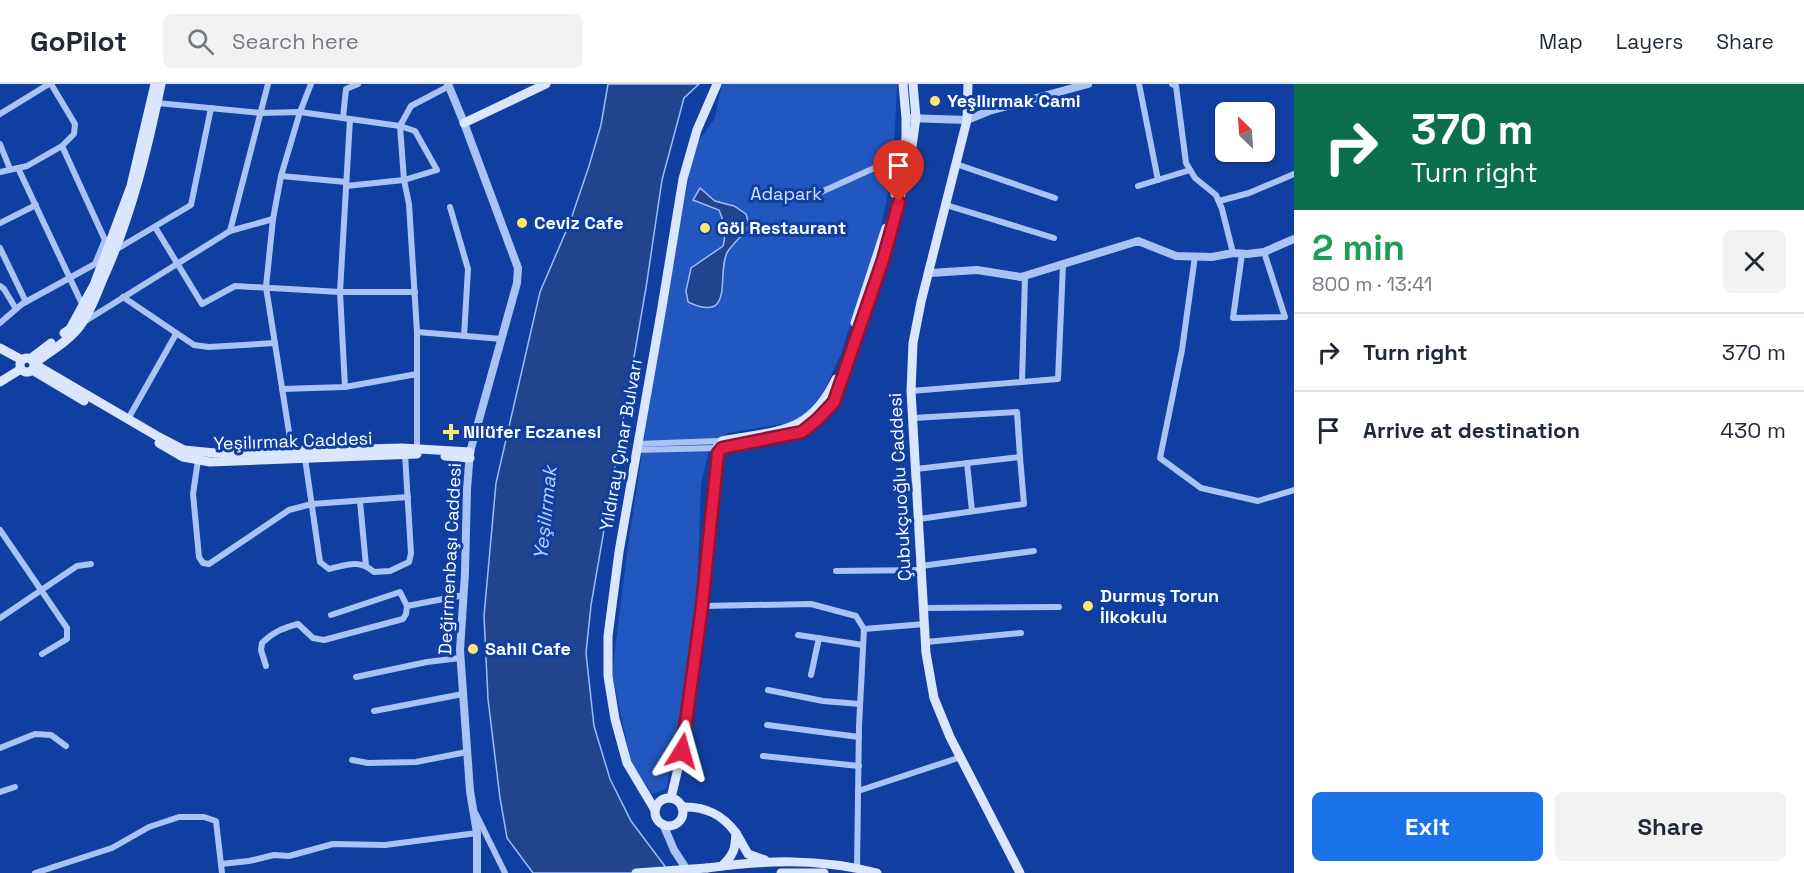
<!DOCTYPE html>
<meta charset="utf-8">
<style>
:root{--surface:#fff;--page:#f2f2f3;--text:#1f2937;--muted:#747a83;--line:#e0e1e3;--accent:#1a73e8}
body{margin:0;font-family:"Space Grotesk",sans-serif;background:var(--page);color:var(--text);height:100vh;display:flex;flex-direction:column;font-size:22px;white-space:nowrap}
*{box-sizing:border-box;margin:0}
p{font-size:20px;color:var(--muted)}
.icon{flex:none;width:33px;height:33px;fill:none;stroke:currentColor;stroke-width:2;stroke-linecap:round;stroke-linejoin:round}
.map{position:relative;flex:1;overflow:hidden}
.sheet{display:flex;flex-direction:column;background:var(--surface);width:510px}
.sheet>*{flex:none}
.banner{background:#0b6e4f;color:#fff;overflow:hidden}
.needle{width:39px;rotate:335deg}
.buttons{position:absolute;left:1215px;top:18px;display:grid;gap:12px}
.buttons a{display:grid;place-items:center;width:60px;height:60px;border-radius:9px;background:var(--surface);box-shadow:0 2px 4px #0004;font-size:30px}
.pin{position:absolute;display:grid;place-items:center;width:51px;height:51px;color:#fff;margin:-62px -26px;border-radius:50% 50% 50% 0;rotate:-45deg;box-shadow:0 0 6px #0007}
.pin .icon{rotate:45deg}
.me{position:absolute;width:66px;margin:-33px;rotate:8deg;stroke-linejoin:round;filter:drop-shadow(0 0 4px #0008)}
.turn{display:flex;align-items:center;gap:21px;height:126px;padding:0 18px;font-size:27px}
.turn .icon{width:78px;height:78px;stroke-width:2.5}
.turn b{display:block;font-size:42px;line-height:51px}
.round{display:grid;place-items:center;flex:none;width:63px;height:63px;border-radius:9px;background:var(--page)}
.headline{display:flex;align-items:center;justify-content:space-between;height:102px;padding:0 18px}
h1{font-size:36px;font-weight:800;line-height:45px;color:#1e9e55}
.button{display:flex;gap:12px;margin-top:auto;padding:12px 18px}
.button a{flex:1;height:69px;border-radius:9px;background:var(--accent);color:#fff;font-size:24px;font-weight:800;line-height:69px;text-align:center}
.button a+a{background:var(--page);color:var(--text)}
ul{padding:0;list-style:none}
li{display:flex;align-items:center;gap:18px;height:78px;padding:0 18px;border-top:2px solid var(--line)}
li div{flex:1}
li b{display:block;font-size:22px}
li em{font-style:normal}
header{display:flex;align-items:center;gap:36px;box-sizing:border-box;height:84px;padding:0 30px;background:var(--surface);border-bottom:2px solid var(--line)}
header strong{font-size:28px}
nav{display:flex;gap:33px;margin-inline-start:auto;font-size:21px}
.search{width:420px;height:54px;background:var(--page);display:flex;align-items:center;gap:15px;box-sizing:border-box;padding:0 21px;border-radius:9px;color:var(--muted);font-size:22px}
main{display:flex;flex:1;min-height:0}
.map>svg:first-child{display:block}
</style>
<header>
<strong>GoPilot</strong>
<div class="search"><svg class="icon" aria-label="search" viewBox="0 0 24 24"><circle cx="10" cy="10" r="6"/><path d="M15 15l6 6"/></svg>Search here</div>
<nav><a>Map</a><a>Layers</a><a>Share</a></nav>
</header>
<main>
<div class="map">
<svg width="1294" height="789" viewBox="0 0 1294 789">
<rect width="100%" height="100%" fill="#113fa1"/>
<path fill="#2357c0" d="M 722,0 L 897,0 L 894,62 L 897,66 L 894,68 L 893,84 L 873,183 L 847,250 L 841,270 L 824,307 L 811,327 L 795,338 L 727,349 L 710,362 L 701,400 L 698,484 L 693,566 L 666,705 L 652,710 L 631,677 L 612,590 L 627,469 L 656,276 L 694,64 L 715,34 Z"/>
<g fill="#22448f" stroke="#9bbcf9" stroke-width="1.5">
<path d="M 608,0 L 699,0 L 684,14 L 662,96 L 646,204 L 591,521 L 586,569 L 594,642 L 610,695 L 631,737 L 670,789 L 533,789 L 507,754 L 500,714 L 488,615 L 484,532 L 496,399 L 540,208 L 570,138 L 589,82 L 601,41 Z"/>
<path d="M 700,104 L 715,117 L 734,122 L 746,130 L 749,141 C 743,152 734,158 728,167 C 715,188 737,241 688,218 L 686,207 L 691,184 L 723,162 C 727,150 724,138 719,126 L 693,116 Z"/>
</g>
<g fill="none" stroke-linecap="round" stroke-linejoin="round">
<g stroke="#a9c3f5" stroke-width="6">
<path d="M 1139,0 L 1158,96"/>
<path d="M 1172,0 L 1176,2 L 1186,79 L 1195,94 L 1216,111 L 1222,125 L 1233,169"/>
<path d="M 157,19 L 261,29 L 300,28 L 400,42 L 415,47 L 437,86 L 404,96 L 346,102"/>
<path d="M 0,30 L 49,0"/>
<path d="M 343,34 L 346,5 L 358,0"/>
<path d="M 0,60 L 10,85"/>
<path d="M 956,80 L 1055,114"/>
<path d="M 18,84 L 83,222"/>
<path d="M 0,88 L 27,82 L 62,62 L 74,50 L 75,40 L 51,0"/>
<path d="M 281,92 L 346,98"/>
<path d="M 1138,102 L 1190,86"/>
<path d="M 808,114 L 903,71"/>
<path d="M 1219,117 L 1249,109 L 1294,90"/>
<path d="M 946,121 L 1054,154"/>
<path d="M 450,123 L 468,185 L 464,252"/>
<path d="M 0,139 L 36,121"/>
<path d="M 155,143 L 202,220 L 235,202 L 340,208 L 415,208"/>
<path d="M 230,147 L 273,135"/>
<path d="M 0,164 L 26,218"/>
<path d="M 117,165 L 191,121 L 211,24"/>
<path d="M 1242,170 L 1233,234 L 1285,233 L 1264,168"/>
<path d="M 1195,172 L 1182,266 L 1160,374 L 1201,404 L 1258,417 L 1294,406"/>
<path d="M 0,202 L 4,205 L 16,225"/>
<path d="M 123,213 L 194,261 L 209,263 L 275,259"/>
<path d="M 87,236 L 230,147 L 268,0"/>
<path d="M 0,239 L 22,220 L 95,180 L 105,156 L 62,62"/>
<path d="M 417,248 L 502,255"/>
<path d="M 1022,298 L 1025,193"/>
<path d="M 345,303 L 340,208 L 350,35"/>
<path d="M 282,305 L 345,303 L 417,290"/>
<path d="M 911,307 L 1058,295 L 1063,181"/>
<path d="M 913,334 L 1017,328 L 1020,373 L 916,385"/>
<path d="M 128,335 L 176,250"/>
<path d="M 637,360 L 718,357"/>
<path d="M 417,364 L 417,248 L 409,120 L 404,96 L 400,42 L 411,22 L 449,2"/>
<path d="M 636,366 L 717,364"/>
<path d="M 292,367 L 266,203 L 273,135 L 281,92 L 300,28 L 311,0"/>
<path d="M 305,374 L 320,478 L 329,485 C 347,481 359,475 374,488 L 390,487 L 409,478 L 411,469 L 405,370"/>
<path d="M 198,376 L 193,410 L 199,473 L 203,479 L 209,480 L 289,426 L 312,420 L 408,413"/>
<path d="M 967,379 L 972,427"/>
<path d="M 360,417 L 366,482"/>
<path d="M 919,435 L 1024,420 L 1020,373"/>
<path d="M 0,446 L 67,544 L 67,555 L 42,570"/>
<path d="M 921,482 L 1034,467"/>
<path d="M 836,487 L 922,486"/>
<path d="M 702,522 L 811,520 L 856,532 L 864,545 L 859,642 L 857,784"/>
<path d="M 924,524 L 1059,523"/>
<path d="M 331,531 L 400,508 L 407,522 L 464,511"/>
<path d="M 0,534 L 77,482 L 91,480"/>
<path d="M 864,545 L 925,540"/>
<path d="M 798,551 L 863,561"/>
<path d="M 926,558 L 1021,549"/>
<path d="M 266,582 L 261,566 L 262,559 C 273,548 283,544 298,540 L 313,554 L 324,556 L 403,535 L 406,530 L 407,522"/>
<path d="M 811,591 L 819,554"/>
<path d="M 356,593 L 427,578 L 460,574"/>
<path d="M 768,606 L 823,617 L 860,620"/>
<path d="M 374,627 L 463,610"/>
<path d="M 767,641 L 859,653"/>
<path d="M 0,664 L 35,650 L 51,651 L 66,662"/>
<path d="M 763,672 L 859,682"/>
<path d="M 352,676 L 368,679 L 416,678 L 467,668"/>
<path d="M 858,707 L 961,673"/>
<path d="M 0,708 L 15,703"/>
<path d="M 476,730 L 505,789"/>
<path d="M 221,780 L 249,777 L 274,771 L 289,772 L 333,760 L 385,761 L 477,749"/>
<path d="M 35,789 L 112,764 L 149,743 L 179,733 L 204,733 L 216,737 L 222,789"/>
</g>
<g stroke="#a9c3f5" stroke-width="8">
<path d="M 448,0 L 464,39 L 518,184 L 517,199 L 470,368 L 467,405 L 465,489 L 460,566 L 470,707 L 477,749 L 477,789"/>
<path d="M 906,34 L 967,36 L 989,27 L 1088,0"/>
<path d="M 930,189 L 977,186 L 1021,193 L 1138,157 L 1176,172 L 1212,173 L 1233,169 L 1247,170 L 1264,168 L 1294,155"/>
<path d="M 663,740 L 674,766 L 689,789"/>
</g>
<g stroke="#dae5fe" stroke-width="9">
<path d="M 161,0 C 147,67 131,134 102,197 C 96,212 90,229 80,242 C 69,257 49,268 34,280 L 157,352 L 184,366 L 215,369 L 402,364 L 470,368"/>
<path d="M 968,0 L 967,36 L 921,218 L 913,259 L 911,307 L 926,569 L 934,614 L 950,653 L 1020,789"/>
<path d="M 464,39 L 546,0"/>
<path d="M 895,110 L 906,54 L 906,34 L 903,0"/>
<path d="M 855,239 L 886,144"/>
<path d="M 64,249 L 70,245 L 94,201 L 131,102 L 155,0"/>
<path d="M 0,264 L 22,276"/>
<circle cx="27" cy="281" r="7"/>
<path d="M 30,275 L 51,259"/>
<path d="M 32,286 L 84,317"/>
<path d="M 0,298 L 21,285"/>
<path d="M 722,357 C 777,346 809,352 836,295"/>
<path d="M 159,359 L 183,373 L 210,378 L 417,370"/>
<path d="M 718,369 L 722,364 L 802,348 L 818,335 L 834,318 L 883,176 L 910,77 L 916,34 L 913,0"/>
<path d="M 445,372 L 470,374"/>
<path d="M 671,714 L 682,667 L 698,550 L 718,369 L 717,363"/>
<circle cx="669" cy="728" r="14"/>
<path d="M 682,723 C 705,722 722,730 736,749"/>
<path d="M 655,726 L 627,679 L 615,635 L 608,592 L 608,552 L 619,468 L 662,223 L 683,95 L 697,46 L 717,0"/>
<path d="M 722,782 C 734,770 735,766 736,749 L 748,770 L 765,776"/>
<path d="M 707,784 C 764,776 820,774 877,789"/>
<path d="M 781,789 L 824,789"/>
</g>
<path stroke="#dae5fe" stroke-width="9" d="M 636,789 L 707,784"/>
</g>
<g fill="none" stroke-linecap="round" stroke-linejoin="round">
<defs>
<path id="route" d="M 682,667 L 702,522 L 718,369 L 722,364 L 802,348 L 818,335 L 834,318 L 883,176 L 899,118"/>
</defs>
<use href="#route" stroke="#92132f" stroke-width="15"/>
<use href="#route" stroke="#e11d48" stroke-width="10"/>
</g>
<g fill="#ffe66e" stroke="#113fa1" stroke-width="2">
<circle cx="935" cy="17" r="6"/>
<circle cx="522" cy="139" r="6"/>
<circle cx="705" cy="144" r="6"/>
<path d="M448 339h6v6h6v6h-6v6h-6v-6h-6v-6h6z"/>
<circle cx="1088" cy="522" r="6"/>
<circle cx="473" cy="565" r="6"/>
</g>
<g text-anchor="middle" stroke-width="6" stroke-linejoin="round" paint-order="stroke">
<g font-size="18" font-weight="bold" fill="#fff" stroke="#113fa1" text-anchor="start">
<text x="947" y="23">Yeşilırmak Cami</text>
<text x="534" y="145">Ceviz Cafe</text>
<text x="717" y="150">Göl Restaurant</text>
<text x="463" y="354">Nilüfer Eczanesi</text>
<text x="1100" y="518">Durmuş Torun<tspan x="1100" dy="21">İlkokulu</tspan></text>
<text x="485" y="571">Sahil Cafe</text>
</g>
<g font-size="18" fill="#d3e1fe" stroke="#113fa1">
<text x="786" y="116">Adapark</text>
</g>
<g font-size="18" fill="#fff" stroke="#113fa1">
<text transform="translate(293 357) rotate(-2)" y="6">Yeşilırmak Caddesi</text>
<text transform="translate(621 361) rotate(-80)" y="6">Yıldıray Çınar Bulvarı</text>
<text transform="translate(900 403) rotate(-93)" y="6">Çubukçuoğlu Caddesi</text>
<text transform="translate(450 475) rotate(-87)" y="6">Değirmenbaşı Caddesi</text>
</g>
<g font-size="20" font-style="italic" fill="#b6cefb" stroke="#113fa1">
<text transform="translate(545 429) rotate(-84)" y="7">Yeşilırmak</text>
</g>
</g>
</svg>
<div class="buttons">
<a><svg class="needle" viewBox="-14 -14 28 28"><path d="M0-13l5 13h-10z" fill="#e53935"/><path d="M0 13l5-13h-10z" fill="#747a83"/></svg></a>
</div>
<div class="pin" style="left:899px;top:118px;background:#d93025"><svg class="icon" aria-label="arrive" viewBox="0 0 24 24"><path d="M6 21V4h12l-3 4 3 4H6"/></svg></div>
<svg class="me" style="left:682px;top:667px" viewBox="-20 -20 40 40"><path d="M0-17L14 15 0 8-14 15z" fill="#e11d48" stroke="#fff" stroke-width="4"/></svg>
</div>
<section class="sheet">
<div class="banner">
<div class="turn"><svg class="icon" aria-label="right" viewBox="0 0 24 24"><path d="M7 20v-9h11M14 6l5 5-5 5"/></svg><div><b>370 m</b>Turn right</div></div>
</div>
<div class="headline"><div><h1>2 min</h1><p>800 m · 13:41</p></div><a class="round"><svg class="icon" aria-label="close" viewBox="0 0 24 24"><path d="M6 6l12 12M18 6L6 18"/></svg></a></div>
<ul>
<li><svg class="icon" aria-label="right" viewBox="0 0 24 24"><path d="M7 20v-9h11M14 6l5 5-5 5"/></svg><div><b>Turn right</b></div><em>370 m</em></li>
<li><svg class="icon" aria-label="arrive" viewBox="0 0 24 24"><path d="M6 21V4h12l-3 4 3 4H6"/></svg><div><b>Arrive at destination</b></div><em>430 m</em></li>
</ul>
<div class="button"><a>Exit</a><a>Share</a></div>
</section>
</main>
